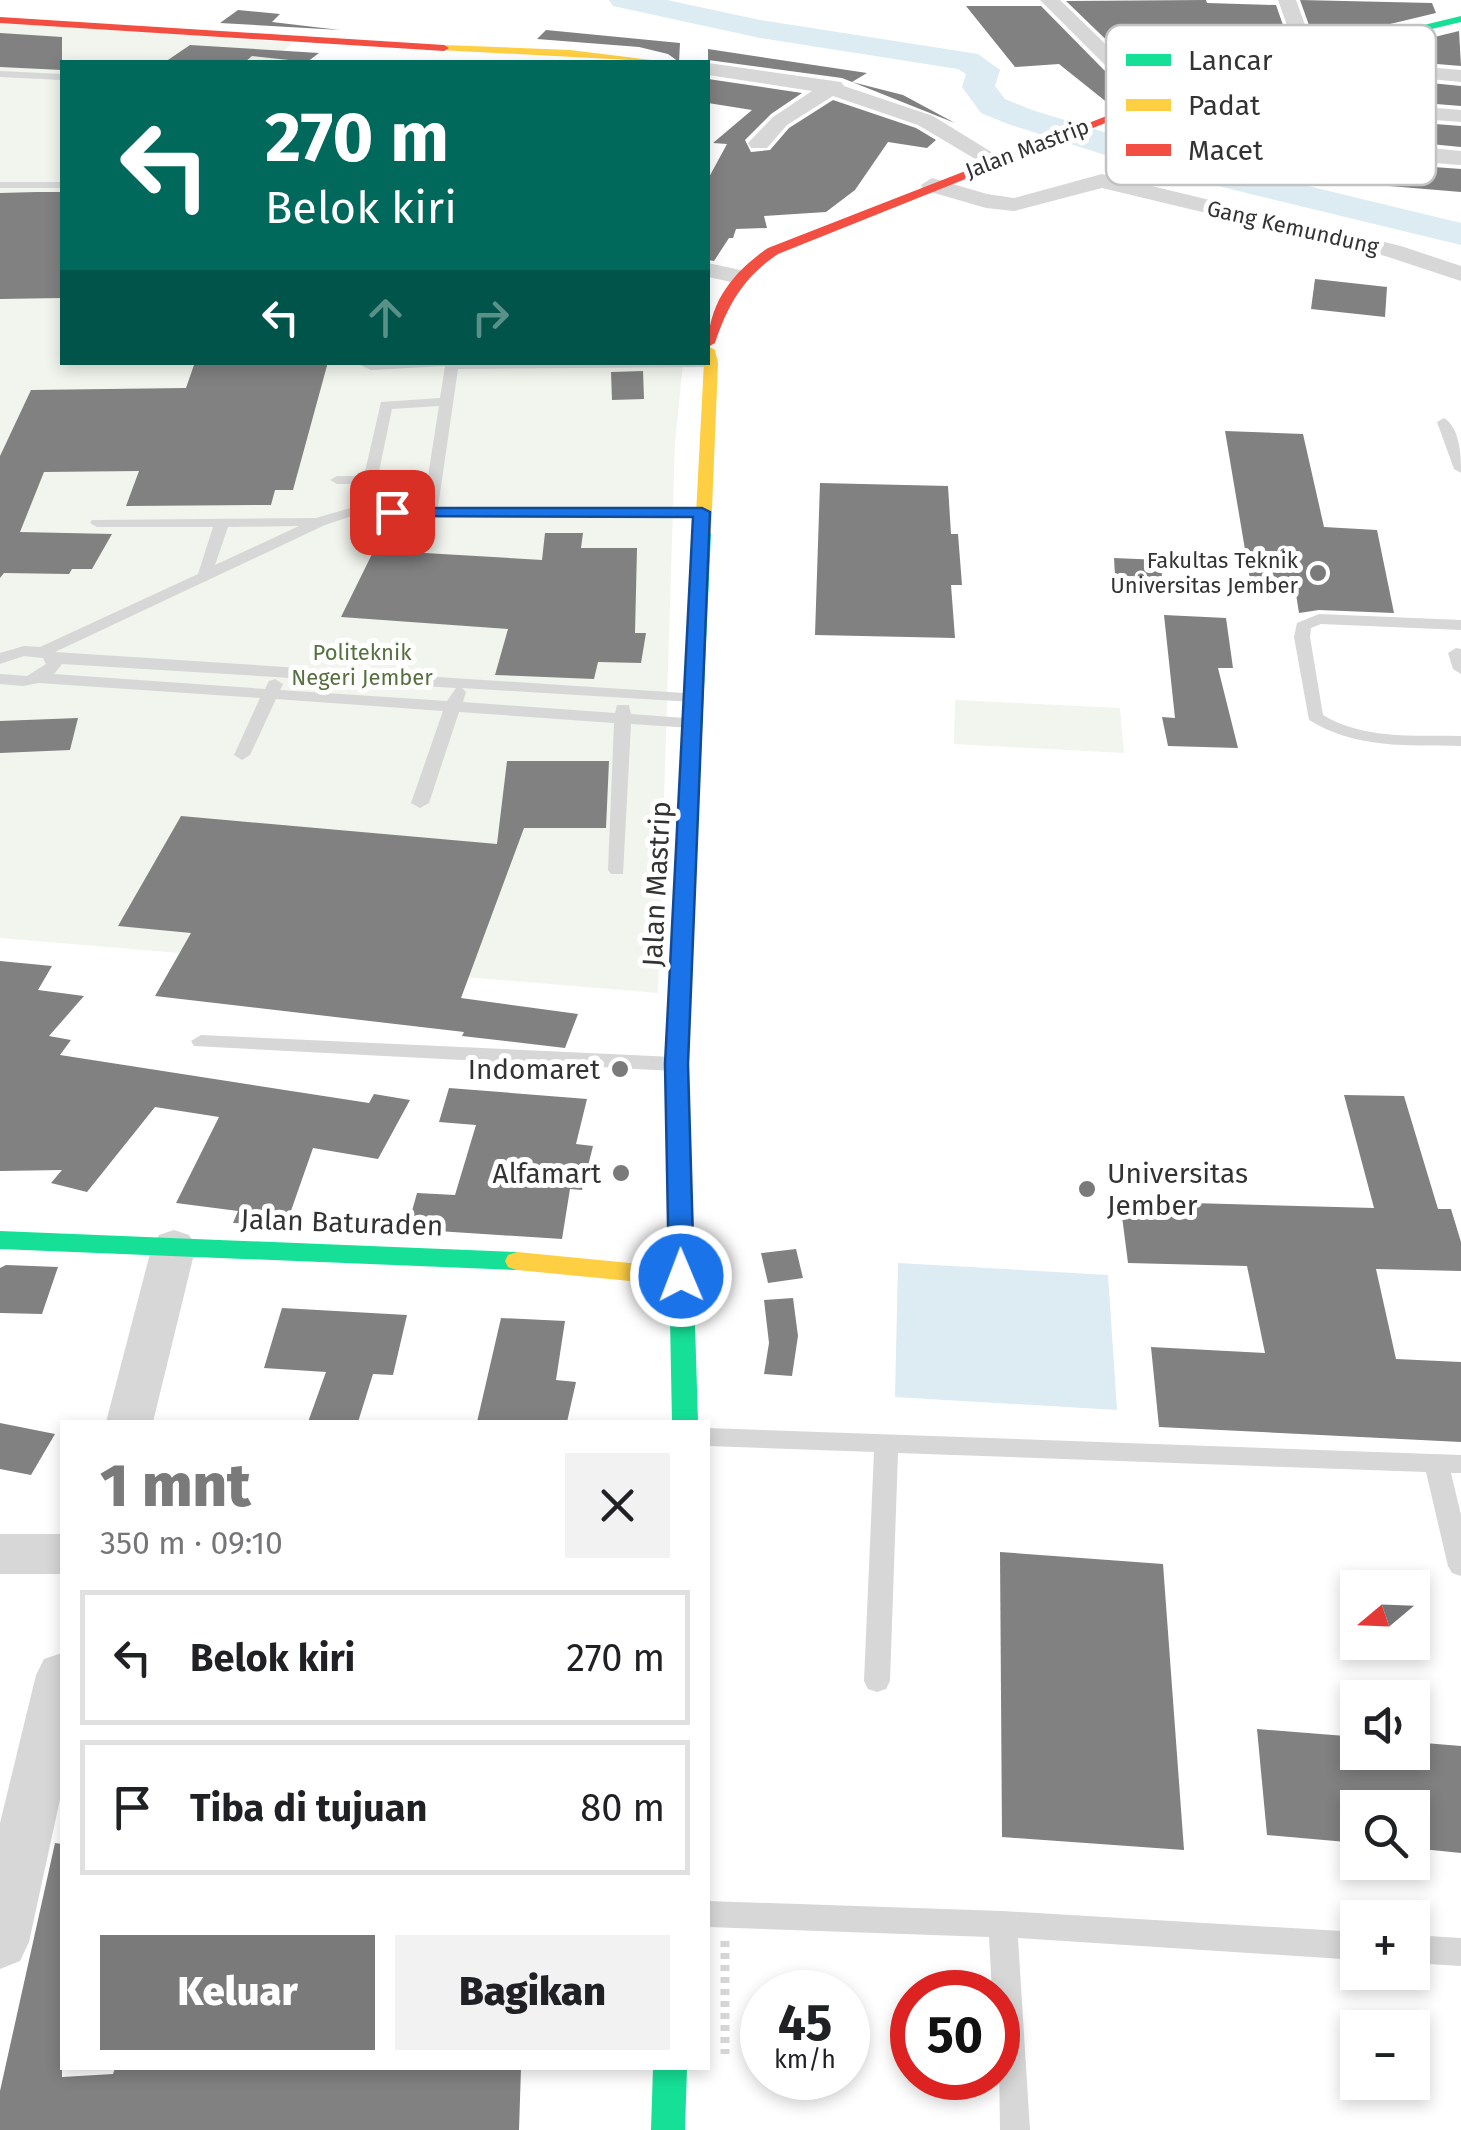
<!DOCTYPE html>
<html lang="id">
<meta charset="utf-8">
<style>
:root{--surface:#fff;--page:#f2f2f2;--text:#202124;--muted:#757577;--line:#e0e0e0;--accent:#7a7a7a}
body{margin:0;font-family:"Fira Sans",sans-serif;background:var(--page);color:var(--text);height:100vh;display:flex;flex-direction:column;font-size:38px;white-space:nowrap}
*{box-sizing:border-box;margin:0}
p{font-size:32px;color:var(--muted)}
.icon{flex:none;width:55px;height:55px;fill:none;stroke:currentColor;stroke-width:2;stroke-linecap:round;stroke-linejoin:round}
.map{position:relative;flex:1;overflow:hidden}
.side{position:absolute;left:60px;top:1420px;width:650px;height:650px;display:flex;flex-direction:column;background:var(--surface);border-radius:0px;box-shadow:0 5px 15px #0003}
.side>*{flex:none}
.top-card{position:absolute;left:60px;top:60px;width:650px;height:305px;border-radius:0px;box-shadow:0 5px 15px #0003;background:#00695c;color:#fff;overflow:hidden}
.needle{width:65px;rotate:251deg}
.buttons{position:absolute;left:1340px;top:1570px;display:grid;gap:20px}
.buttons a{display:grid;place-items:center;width:90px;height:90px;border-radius:0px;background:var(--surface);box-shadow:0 5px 15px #0003;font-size:50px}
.speed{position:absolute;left:740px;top:1970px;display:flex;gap:20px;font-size:50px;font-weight:700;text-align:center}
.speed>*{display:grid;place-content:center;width:130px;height:130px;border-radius:50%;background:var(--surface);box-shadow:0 5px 15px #0003;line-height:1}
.speed small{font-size:25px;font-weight:400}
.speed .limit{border:15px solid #d22;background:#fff;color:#111}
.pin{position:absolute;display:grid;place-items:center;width:85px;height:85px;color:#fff;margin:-42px;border-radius:20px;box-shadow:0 5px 15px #0006}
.me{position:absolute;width:110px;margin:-55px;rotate:359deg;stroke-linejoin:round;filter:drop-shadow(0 0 8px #0008)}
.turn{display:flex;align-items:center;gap:35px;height:210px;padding:0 40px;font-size:45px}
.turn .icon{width:130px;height:130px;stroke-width:2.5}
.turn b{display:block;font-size:70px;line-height:85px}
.lanes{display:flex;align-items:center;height:95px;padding:0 40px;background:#0003;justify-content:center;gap:50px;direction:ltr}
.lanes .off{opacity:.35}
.round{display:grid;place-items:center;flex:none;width:105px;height:105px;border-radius:0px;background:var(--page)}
.head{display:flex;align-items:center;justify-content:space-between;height:170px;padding:0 40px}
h1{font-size:60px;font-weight:800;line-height:75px;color:var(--accent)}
.primary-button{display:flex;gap:20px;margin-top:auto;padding:20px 40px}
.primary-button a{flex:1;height:115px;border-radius:0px;background:var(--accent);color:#fff;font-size:40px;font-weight:800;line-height:115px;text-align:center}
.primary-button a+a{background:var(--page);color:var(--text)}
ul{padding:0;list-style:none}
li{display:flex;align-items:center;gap:30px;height:135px;margin:0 20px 15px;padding:0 20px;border:5px solid var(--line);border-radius:0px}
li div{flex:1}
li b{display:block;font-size:38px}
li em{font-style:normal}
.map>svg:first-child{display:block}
</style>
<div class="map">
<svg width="1461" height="2130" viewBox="0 0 1461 2130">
<rect width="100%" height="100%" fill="#fff"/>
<g fill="#f1f5ed">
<path d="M 0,21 L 293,43 L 275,58 L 295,62 L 62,62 L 62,362 L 683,363 L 675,443 L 658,993 L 0,938 Z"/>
<path d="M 955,700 L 1120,708 L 1124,753 L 954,744 Z"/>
</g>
<path fill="#ddebf3" d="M 898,1263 L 1108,1275 L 1117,1410 L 895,1397 Z"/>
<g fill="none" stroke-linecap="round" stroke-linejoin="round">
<path fill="#ddebf3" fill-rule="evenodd" d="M 609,0 L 667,0 L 760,20 L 978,54 L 1000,70 L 995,86 L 1005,99 L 1032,110 L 1176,154 L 1461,223 L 1461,245 L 1152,170 L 1008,124 L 981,113 L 962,87 L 966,74 L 958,69 L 760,38 L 613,6 Z"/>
</g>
<g fill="#818181">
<path d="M 1206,0 L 1207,3 L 1276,5 L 1291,48 L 1163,85 L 1123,56 L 1066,1 Z"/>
<path d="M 1300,0 L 1432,3 L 1436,13 L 1315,42 Z"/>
<path d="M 966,6 L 1041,6 L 1104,70 L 1137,94 L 1109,104 L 1059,64 L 1015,67 Z"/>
<path d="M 238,10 L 280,14 L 272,22 L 340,30 L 220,23 Z"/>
<path d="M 546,30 L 680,43 L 679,62 L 668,54 L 639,47 L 537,39 Z"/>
<path d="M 1459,31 L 1461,66 L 1352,57 Z"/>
<path d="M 0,33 L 62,37 L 62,70 L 0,67 Z"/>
<path d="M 190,45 L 319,53 L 307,62 L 252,56 L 245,62 L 165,62 Z"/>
<path d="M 708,49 L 867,73 L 852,82 L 903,95 L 955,123 L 842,78 L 708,60 Z"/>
<path d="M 1298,70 L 1461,86 L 1461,106 L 1324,95 L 1307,103 L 1303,111 L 1198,100 Z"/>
<path d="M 708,79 L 802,93 L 771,114 L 745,140 L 751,152 L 770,150 L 789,128 L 833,100 L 916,128 L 936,140 L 927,148 L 888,142 L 855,190 L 826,212 L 764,216 L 767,228 L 736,229 L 733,238 L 729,238 L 714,261 L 708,260 L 708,179 L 727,144 L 713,143 L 752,110 L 708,103 Z"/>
<path d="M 1331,116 L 1461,126 L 1461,147 L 1326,134 Z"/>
<path d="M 1379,163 L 1461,169 L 1461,192 L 1377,185 Z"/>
<path d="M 37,192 L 62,192 L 62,298 L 0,299 L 0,193 Z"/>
<path d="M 1315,279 L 1387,287 L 1385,317 L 1311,309 Z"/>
<path d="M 195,362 L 328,362 L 293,490 L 275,490 L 271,505 L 126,506 L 139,471 L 44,472 L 20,532 L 112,534 L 92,569 L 72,569 L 69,574 L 4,573 L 0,578 L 0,456 L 31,390 L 186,388 Z"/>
<path d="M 643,371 L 644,399 L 612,400 L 611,372 Z"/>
<path d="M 1225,431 L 1303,434 L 1324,527 L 1377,530 L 1394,613 L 1319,610 L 1299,613 L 1296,594 L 1252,591 Z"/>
<path d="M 820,483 L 948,486 L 951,534 L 958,534 L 962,585 L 951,585 L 955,638 L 815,635 Z"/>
<path d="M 545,533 L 583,533 L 581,548 L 637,548 L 635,633 L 646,633 L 641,663 L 598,662 L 594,679 L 495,675 L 508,629 L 341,617 L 374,550 L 542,560 Z"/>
<path d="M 1114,558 L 1161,560 L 1163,595 L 1116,593 Z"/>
<path d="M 1164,615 L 1226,618 L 1233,668 L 1218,668 L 1238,748 L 1168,746 L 1162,717 L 1175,718 Z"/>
<path d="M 78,718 L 70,750 L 0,753 L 0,721 Z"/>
<path d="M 507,761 L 609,761 L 606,828 L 524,828 L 461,998 L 578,1014 L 565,1048 L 462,1036 L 464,1032 L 155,996 L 191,933 L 118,926 L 181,816 L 497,844 Z"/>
<path d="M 0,961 L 52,966 L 38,990 L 84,996 L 49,1036 L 71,1040 L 60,1055 L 369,1103 L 374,1094 L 410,1100 L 378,1159 L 313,1148 L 286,1225 L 233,1223 L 238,1211 L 176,1203 L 219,1117 L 155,1107 L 87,1192 L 51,1183 L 62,1170 L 0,1171 Z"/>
<path d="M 449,1088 L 587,1099 L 576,1144 L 593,1146 L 582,1190 L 570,1189 L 562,1239 L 407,1229 L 417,1193 L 455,1195 L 476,1125 L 439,1122 Z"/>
<path d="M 1344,1095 L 1404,1096 L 1438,1209 L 1451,1209 L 1461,1242 L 1461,1271 L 1376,1269 L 1396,1359 L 1461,1362 L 1461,1442 L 1159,1427 L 1151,1347 L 1265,1353 L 1247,1266 L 1128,1263 L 1120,1201 L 1374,1208 Z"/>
<path d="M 796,1249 L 803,1278 L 768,1283 L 761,1253 Z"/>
<path d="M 6,1265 L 58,1267 L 42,1314 L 0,1313 L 0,1268 Z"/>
<path d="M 793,1298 L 798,1336 L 792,1376 L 764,1374 L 769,1343 L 764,1300 Z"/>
<path d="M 282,1308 L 407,1315 L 393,1375 L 373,1374 L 358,1422 L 308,1422 L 326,1372 L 264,1368 Z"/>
<path d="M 501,1318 L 565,1321 L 556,1380 L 576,1382 L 567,1422 L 477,1422 Z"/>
<path d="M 0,1423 L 55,1434 L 31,1475 L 0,1469 Z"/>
<path d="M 1000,1552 L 1163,1564 L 1184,1850 L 1002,1837 Z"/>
<path d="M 1257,1729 L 1358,1737 L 1358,1752 L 1412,1752 L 1412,1742 L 1461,1746 L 1461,1853 L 1412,1848 L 1412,1808 L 1358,1808 L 1358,1843 L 1267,1835 Z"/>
<path d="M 55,1843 L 62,1844 L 62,2077 L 113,2074 L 115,2068 L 521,2068 L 519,2130 L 0,2130 L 0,2091 Z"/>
</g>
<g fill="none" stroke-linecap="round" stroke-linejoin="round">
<path stroke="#d6d6d6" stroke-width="9" stroke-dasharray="6 6" stroke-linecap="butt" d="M 725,1941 L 725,2054"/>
<g fill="#d7d7d7" fill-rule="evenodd">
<path d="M 0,71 L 62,74 L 62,80 L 0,77 Z"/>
<rect x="0" y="182" width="62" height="6"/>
<path d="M 708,359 L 717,363 L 711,367 L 458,369 L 438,507 L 702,509 L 709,513 L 707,516 L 355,515 L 325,525 L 55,652 L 699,694 L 701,697 L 693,702 L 462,688 L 466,692 L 463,702 L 615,713 L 617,705 L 629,705 L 631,714 L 698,719 L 698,727 L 692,728 L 631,724 L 623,874 L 611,874 L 608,870 L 614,723 L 459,712 L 429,803 L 420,808 L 411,803 L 443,711 L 276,699 L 250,755 L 242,760 L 234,755 L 260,698 L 39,683 L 23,686 L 0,684 L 0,674 L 27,676 L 46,664 L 43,658 L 24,656 L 0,664 L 0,653 L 24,646 L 40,647 L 198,574 L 213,527 L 97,527 L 90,523 L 92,520 L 316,518 L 354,507 L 424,507 L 427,484 L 337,484 L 330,480 L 337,476 L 364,476 L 381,402 L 440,398 L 445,366 L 371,370 L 354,362 L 708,362 ZM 439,406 L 428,476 L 378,476 L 392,409 ZM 299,526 L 215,565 L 228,527 ZM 62,664 L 456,688 L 447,701 L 280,690 L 283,684 L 275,679 L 269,681 L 265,689 L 54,674 Z"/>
<path d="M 1444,418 C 1460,428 1461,455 1461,473 L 1454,469 L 1437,422 Z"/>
<path d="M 1319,614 L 1461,620 L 1461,630 L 1321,624 L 1311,628 L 1310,637 L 1323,715 C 1365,740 1414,735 1461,736 L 1461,746 C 1408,745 1356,749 1309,720 L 1294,637 L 1297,623 Z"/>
<path d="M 1456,648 L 1461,649 L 1461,674 L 1453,669 L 1448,653 Z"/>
<path d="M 201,1035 L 674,1057 L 684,1064 L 674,1071 L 194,1046 L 191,1041 Z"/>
<path d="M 708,1428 L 1461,1455 L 1461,1473 L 1451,1473 L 1461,1515 L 1461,1576 L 1452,1573 L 1448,1566 L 1426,1472 L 898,1453 L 890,1681 L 886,1689 L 877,1692 L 868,1689 L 864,1681 L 874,1452 L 708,1446 Z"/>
<path d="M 708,1901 L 1003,1911 L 1358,1932 L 1358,1960 L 1018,1938 L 1030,2130 L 1000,2130 L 998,1992 L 992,1992 L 989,1937 L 708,1927 Z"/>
<path d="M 1412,1935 L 1461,1938 L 1461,1966 L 1412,1963 Z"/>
</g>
<g fill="#d7d7d7" fill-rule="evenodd">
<path d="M 1040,0 L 1060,0 L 1121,59 L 1169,94 L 1170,101 L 1305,115 L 1309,106 L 1324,99 L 1461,110 L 1461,122 L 1328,112 L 1321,137 L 1461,151 L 1461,165 C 1428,162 1319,159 1299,140 L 1302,127 L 1136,109 L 1133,105 L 1136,101 L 1151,100 L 1107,67 Z"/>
<path d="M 1278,0 L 1296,0 L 1317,58 L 1461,70 L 1461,82 L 1280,65 L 1280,57 L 1298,56 Z"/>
<path d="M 708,63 L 841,82 L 844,86 L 933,116 L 1006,161 L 1003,166 L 987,166 L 918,125 L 833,96 L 787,125 L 767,148 L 751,148 L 748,143 L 773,117 L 812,91 L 708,75 Z"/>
<path d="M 1102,174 L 1401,246 L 1461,266 L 1461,281 L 1385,256 L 1102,188 L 1014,211 L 986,208 L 924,190 L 921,185 L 932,178 L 987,194 L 1014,198 Z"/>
<path d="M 708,263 L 745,271 L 748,276 L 736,283 L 708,277 Z"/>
<path d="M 174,1230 L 189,1235 L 196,1246 L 153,1422 L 106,1422 L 152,1246 L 159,1235 Z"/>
<rect x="0" y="1534" width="62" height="40"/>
<path d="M 62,1653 L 62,1790 L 29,1942 L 20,1961 L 0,1969 L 0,1823 L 36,1675 L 44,1659 Z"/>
</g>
<g fill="#16e098" fill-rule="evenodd">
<path d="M 1461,16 L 1461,22 L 1290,63 L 1166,100 L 1156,98 L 1283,59 Z"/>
<path d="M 703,528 L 711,533 L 687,1064 L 698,1422 L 672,1422 L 665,1064 L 695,533 Z"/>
<path d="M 0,1231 L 517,1252 L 526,1255 L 529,1261 L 526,1267 L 517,1270 L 0,1249 Z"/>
<path d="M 653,2068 L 687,2068 L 685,2130 L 651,2130 Z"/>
</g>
<g fill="#ffcf43" fill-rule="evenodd">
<path d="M 444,45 L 570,50 L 667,62 L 440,50 Z"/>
<path d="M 708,346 L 715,350 L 718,363 L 711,533 L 703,538 L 695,533 L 704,362 L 708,362 Z"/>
<path d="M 517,1252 L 681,1268 L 690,1271 L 693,1277 L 690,1283 L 681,1286 L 517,1270 L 508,1267 L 505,1261 L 508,1255 Z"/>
</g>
<g fill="#f24e42" fill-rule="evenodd">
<path d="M 0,17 L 444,45 L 449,48 L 444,51 L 0,23 Z"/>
<path d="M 1158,96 L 1168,98 L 778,254 C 744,277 728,304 715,343 L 708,347 C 708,303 733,272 768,248 Z"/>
</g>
</g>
<path fill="#1a73e8" stroke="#114b97" stroke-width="2.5" d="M 386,508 L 702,508 L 710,512 L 688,1064 L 694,1276 L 690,1283 L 672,1283 L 669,1276 L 665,1064 L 693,517 L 392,516 L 386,515 Z"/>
<g fill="#7a7a7a" stroke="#fff" stroke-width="4">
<circle cx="1318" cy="573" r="10"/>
<circle cx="620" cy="1069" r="10"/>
<circle cx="621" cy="1173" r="10"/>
<circle cx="1087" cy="1189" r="10"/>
</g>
<g text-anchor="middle" stroke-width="10" stroke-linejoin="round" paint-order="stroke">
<g font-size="22" fill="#333" stroke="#fff">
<text transform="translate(1027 148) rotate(-21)" y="8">Jalan Mastrip</text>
<text transform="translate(1293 227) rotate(13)" y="8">Gang Kemundung</text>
</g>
<g font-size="22" fill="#333" stroke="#fff" text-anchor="end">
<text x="1298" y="568">Fakultas Teknik<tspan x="1298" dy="25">Universitas Jember</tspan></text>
</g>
<g font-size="22" fill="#56703f" stroke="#fff">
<text x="362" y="660">Politeknik<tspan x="362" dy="25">Negeri Jember</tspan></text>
</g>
<g font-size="28" fill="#333" stroke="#fff">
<text transform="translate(656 884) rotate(-87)" y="10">Jalan Mastrip</text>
<text transform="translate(342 1222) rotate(2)" y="10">Jalan Baturaden</text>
</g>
<g font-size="28" fill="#333" stroke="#fff" text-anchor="end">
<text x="600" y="1079">Indomaret</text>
<text x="601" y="1183">Alfamart</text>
<text x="1107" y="1183" text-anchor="start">Universitas<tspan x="1107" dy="32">Jember</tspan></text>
</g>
</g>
<rect x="1106" y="25" width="330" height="160" rx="15" fill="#fff" stroke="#c2c2c2" stroke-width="2.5"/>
<rect x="1126" y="54" width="45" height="12" fill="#16e098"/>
<rect x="1126" y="99" width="45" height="12" fill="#ffcf43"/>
<rect x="1126" y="144" width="45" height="12" fill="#f24e42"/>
<g font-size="28" fill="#333">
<text x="1188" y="70">Lancar</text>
<text x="1188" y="115">Padat</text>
<text x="1188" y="160">Macet</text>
</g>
</svg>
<div class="buttons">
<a><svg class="needle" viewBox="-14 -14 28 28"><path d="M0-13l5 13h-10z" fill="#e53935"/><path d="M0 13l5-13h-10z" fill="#757577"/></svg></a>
<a><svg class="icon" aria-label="sound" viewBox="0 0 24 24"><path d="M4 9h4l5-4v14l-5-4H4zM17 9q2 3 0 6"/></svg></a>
<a><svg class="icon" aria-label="search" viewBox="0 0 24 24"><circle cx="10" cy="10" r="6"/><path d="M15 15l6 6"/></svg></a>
<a>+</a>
<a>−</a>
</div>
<div class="speed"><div>45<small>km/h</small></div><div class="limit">50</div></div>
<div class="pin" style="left:392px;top:512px;background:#d93025"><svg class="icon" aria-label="arrive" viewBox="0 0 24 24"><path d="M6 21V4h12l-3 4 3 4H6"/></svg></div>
<svg class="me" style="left:681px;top:1276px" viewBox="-20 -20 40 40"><circle r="17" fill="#1a73e8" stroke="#fff" stroke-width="3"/><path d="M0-11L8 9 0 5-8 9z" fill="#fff"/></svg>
<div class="top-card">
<div class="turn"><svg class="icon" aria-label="left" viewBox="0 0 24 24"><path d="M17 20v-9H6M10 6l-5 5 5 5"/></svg><div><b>270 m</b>Belok kiri</div></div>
<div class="lanes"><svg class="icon" aria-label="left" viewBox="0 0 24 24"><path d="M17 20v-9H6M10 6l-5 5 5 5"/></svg><svg class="icon off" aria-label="ahead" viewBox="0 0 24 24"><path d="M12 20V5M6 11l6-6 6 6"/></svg><svg class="icon off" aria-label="right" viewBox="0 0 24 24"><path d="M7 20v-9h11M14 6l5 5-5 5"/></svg></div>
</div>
<section class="side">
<div class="head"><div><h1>1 mnt</h1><p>350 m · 09:10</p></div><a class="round"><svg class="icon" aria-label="close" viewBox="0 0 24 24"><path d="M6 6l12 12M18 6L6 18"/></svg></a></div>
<ul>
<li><svg class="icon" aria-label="left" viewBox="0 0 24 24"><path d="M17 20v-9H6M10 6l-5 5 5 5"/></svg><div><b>Belok kiri</b></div><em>270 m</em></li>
<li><svg class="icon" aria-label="arrive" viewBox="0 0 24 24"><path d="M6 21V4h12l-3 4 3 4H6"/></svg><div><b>Tiba di tujuan</b></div><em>80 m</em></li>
</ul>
<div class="primary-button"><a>Keluar</a><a>Bagikan</a></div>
</section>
</div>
